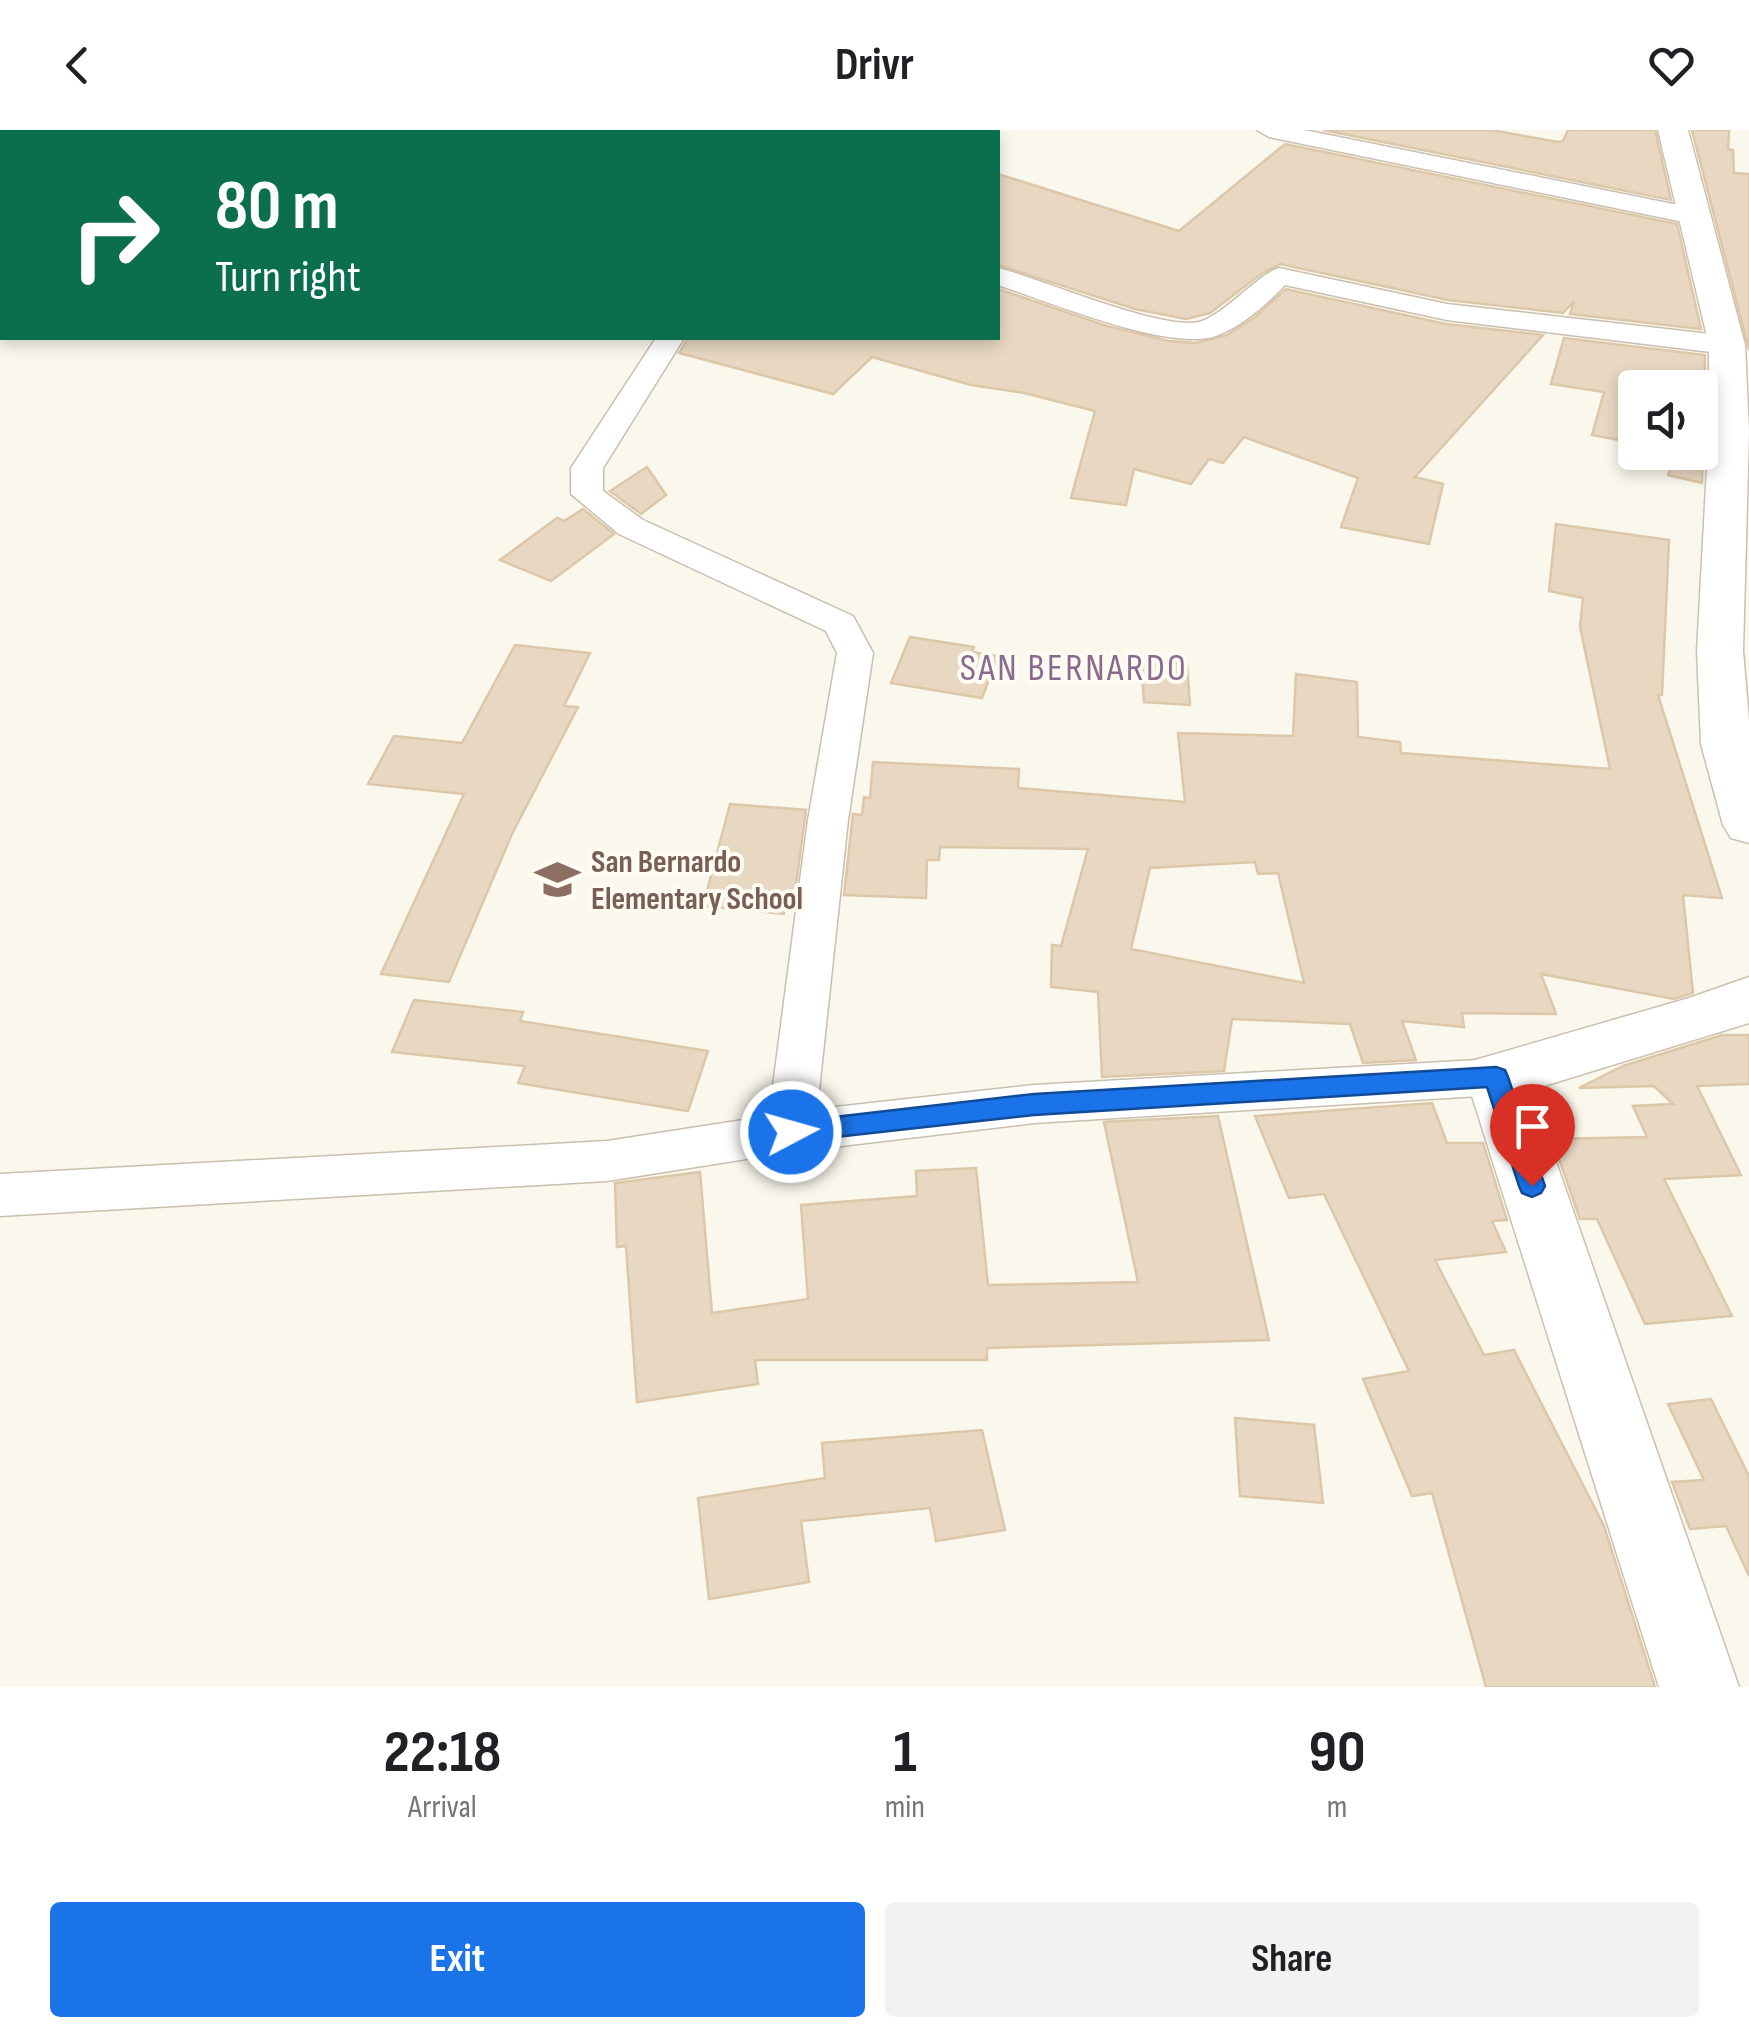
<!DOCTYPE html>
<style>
:root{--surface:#fff;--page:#f2f2f2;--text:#202124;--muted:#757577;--accent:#1a73e8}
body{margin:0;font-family:"Sofia Sans Condensed",sans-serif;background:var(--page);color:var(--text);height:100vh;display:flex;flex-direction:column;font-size:38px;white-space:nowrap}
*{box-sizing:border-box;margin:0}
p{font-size:32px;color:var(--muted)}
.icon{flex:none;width:55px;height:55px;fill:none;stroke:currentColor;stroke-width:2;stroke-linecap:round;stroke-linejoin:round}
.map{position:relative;height:1557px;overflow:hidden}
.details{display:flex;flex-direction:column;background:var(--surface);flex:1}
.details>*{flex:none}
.hud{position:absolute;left:0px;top:0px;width:1000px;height:210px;box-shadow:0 5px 15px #0003;background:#0b6e4f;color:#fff;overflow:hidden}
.buttons{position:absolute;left:1618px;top:240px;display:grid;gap:20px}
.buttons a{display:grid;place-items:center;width:100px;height:100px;border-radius:10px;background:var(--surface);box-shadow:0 5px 15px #0003;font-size:50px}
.pin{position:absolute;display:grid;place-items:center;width:85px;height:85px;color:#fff;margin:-102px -42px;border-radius:50% 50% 50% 0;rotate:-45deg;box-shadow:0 0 10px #0007}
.pin .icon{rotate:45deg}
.me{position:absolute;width:110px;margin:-55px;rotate:84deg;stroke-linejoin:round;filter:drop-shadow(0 0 8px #0008)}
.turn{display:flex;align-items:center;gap:35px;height:210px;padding:0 50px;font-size:45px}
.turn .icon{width:130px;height:130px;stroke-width:2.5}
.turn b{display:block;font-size:70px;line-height:85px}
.eta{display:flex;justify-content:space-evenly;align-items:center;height:170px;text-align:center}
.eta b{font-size:60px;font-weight:700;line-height:70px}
.button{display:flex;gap:20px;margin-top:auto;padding:20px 50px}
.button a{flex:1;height:115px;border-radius:10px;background:var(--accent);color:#fff;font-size:40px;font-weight:700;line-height:115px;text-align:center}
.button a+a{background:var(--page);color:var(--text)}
header{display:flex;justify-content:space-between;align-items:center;height:130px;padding:0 50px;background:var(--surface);font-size:45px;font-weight:700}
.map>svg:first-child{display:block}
.building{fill:#e8d8c2;stroke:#ddc7a9;stroke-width:2.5;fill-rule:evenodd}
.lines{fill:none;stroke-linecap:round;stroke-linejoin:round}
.street-casing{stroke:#c9bfaf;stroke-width:3}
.secondary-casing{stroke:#ccc1ae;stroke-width:3}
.street{fill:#fff;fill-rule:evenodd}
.secondary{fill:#fff;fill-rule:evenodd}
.route{fill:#1a73e8;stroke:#114b97;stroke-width:2.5}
.labels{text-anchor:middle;stroke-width:8;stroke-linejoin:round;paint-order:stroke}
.education-label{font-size:32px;font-weight:bold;fill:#785e54;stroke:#fdfbf2;text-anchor:start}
.quarter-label{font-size:38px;letter-spacing:2.5px;fill:#89698e;stroke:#fdfbf2}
</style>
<header><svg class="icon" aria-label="back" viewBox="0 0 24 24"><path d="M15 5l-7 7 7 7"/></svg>Drivr<svg class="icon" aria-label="heart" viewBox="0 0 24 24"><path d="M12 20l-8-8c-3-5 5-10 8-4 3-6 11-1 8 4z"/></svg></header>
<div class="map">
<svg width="1749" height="1557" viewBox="0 0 1749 1557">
<rect width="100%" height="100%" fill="#faf7ec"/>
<g class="building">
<polygon points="1323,0 1491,0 1558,12 1563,11 1568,0 1655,0 1671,70"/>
<polygon points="1692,0 1729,0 1728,19 1733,20 1734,43 1749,44 1749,220"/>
<polygon points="1285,14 1677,94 1701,199 1570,184 1574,171 1563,183 1448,170 1280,134 1261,144 1210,183 1186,189 1135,179 998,135 998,44 1179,101"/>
<polygon points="998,159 1107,196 1169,211 1196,213 1227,205 1255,187 1286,159 1446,194 1543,205 1415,347 1443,354 1429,414 1341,397 1358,348 1244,307 1223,333 1209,329 1191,354 1134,339 1126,375 1071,368 1095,281 1024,263 971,255 872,227 833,264 679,223 688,208 998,208"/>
<polygon points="1564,208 1705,225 1702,353 1668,345 1676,322 1700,322 1700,258 1635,258 1635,313 1592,305 1604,262 1551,254"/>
<polygon points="647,337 666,365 641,384 610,361"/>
<polygon points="583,379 614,404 551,451 500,430 557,388 564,391"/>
<path d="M1556,394L1669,410L1662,565H1658L1722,768L1683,765L1693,863L1674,869L1541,844L1556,884L1462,883L1464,897L1402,891L1416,930L1363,933L1350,894L1232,889L1224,941L1102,947L1098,862L1051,857L1052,815L1061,816L1088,719L940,717L939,730H927L926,768L844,765L853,684L862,685L864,667L870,668L873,632L1019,639L1018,658L1185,672L1178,603L1293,606L1296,544L1357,552L1358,607L1400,612L1401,623L1610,639L1580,497L1583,468L1549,461ZM1255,732L1258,744L1278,743L1304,853L1131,819L1150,738Z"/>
<polygon points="910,507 974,517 972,522 998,526 982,568 891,553"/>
<polygon points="515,515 590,523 564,576 578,577 512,704 449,852 381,844 464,664 368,654 394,606 462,613"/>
<polygon points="1141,532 1187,534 1190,575 1144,572"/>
<polygon points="730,674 806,680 795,763 789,763 784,784 703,776"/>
<polygon points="414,870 523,882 520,891 708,921 688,981 518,953 525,936 392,922"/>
<polygon points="1722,905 1749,905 1749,954 1697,956 1741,1045 1664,1049 1732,1186 1645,1194 1597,1089 1580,1089 1552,1009 1647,1007 1633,976 1673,974 1654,956 1579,958 1623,936"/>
<polygon points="1432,973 1447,1013 1483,1013 1507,1090 1492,1091 1506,1122 1435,1130 1484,1225 1514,1220 1604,1396 1655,1557 1486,1557 1432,1363 1412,1366 1363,1249 1409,1241 1324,1064 1289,1068 1255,986"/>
<polygon points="1218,986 1269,1210 987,1218 987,1230 755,1230 758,1254 637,1272 626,1116 617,1117 615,1053 700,1042 712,1183 808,1169 801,1075 917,1066 916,1041 976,1038 988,1155 1138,1152 1104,992"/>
<polygon points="1711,1269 1749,1346 1749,1446 1726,1396 1690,1399 1672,1352 1704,1350 1668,1274"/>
<polygon points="1235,1288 1314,1295 1323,1373 1240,1366"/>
<polygon points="982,1300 1005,1400 936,1411 930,1378 801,1391 809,1452 709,1469 698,1368 825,1348 822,1313"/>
</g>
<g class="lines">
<defs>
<g id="street">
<polygon points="1257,0 1304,0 1693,78 1706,86 1693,94 1269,7"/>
<path d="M998,138C1039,148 1169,204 1202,191C1228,181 1260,143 1279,138L1447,174L1727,206L1737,209L1741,215L1737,221L1727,224L1447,190L1285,155C1266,175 1242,196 1216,206C1169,222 1047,171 998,155Z"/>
<polygon points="656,208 684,208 603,338 603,361 643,390 853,486 873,523 848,690 817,979 1034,955 1496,929 1513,934 1519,947 1513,960 1496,965 1034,993 791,1022 607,1051 0,1086 0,1044 607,1011 769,986 808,690 837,523 826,501 619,404 571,364 571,338"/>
</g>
<g id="secondary">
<polygon points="1658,0 1688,0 1745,215 1749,301 1743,521 1749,591 1749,713 1731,708 1723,695 1701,614 1697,521 1709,301 1709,215"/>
<polygon points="1749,847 1749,893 1531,960 1739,1557 1659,1557 1466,947 1475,930 1689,868"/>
</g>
</defs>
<use href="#street" class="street-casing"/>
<use href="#secondary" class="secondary-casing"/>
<use href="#street" class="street"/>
<use href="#secondary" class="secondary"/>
</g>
<polygon class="route" points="1496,937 1505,940 1508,947 1545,1056 1541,1063 1532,1067 1522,1063 1519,1056 1487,957 1034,985 791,1012 782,1009 778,1002 782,995 791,992 1034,964"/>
<defs>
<symbol id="school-bare" viewBox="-9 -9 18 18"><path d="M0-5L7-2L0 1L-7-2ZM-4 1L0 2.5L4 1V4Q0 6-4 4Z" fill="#8d6e63" stroke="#fdfbf2" stroke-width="2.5" paint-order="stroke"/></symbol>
</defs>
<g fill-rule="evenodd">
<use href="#school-bare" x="526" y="718" width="63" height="63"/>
</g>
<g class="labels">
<g class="education-label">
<text x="591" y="742">San Bernardo<tspan x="591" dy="37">Elementary School</tspan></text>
</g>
<g class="quarter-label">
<text x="1074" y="550">SAN BERNARDO</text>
</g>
</g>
</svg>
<div class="buttons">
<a><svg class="icon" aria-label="sound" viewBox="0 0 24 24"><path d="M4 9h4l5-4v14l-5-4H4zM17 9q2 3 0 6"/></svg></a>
</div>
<div class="pin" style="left:1532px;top:1056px;background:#d93025"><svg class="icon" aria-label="arrive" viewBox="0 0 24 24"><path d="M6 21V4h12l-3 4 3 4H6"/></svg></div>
<svg class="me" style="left:791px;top:1002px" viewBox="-20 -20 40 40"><circle r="17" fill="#1a73e8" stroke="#fff" stroke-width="3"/><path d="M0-11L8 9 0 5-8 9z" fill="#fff"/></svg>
<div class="hud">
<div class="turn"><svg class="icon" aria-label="right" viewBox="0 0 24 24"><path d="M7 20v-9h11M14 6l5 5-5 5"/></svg><div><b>80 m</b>Turn right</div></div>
</div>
</div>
<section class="details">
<div class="eta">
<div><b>22:18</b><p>Arrival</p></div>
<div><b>1</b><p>min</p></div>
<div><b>90</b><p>m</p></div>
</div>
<div class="button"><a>Exit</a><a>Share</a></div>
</section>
